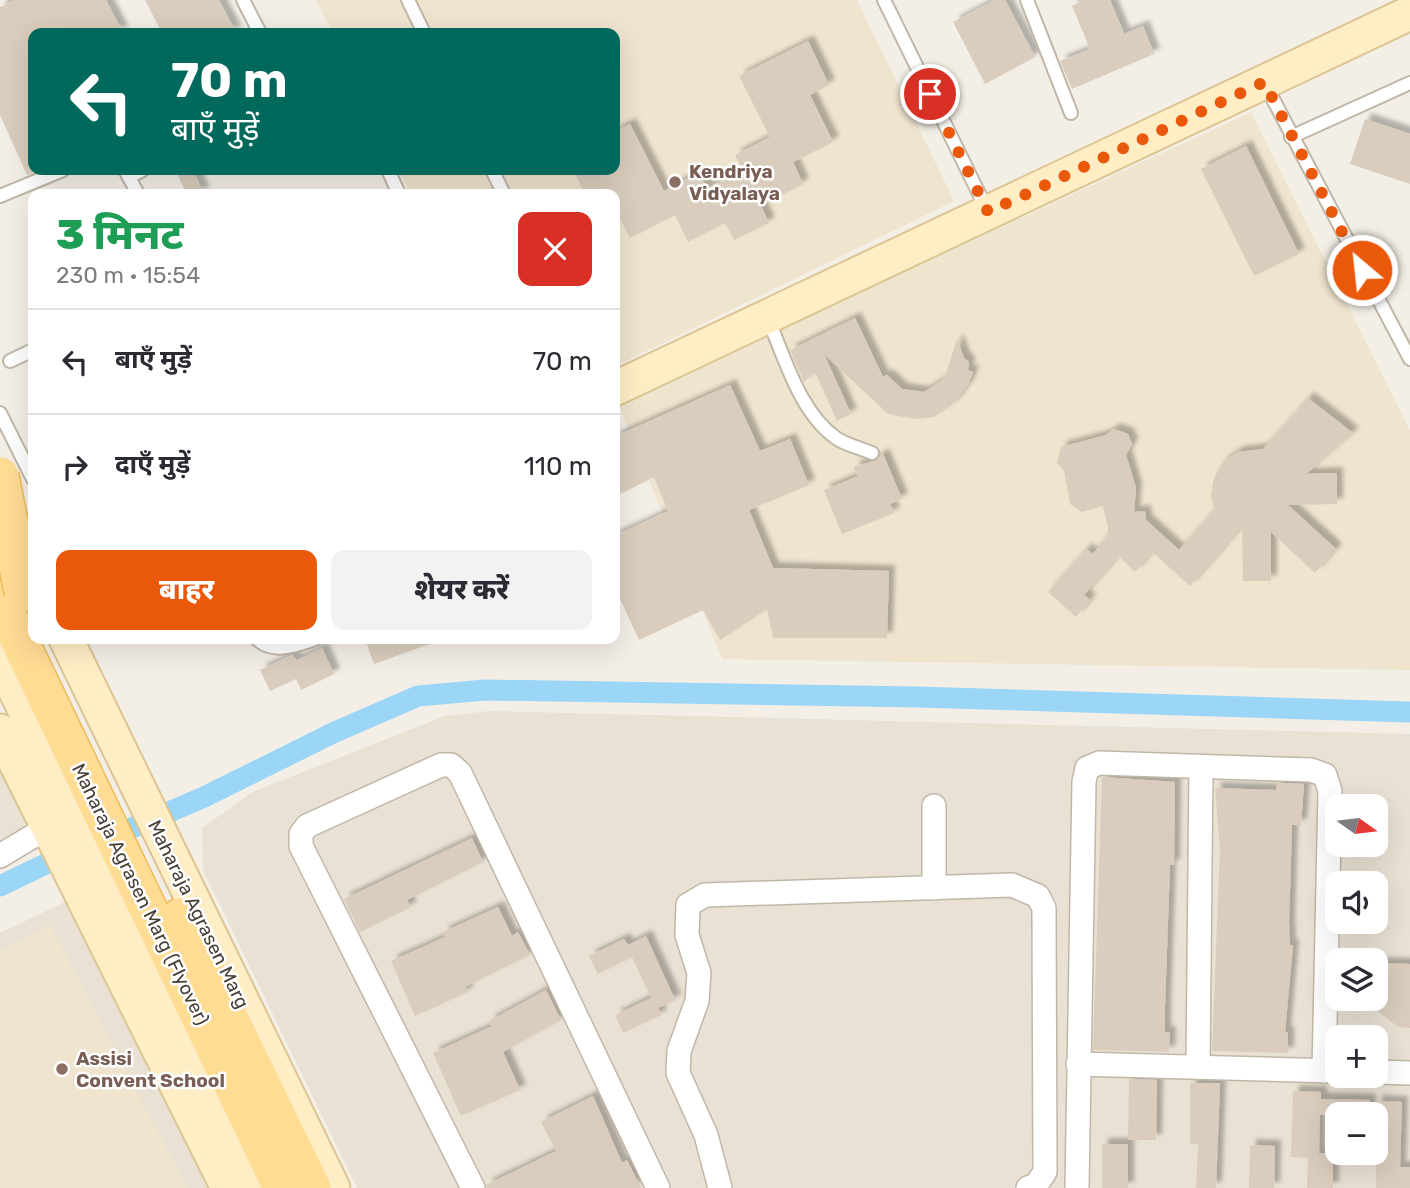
<!DOCTYPE html>
<html lang="hi">
<meta charset="utf-8">
<style>
:root{--surface:#fff;--page:#f2f2f3;--text:#2b2b33;--muted:#7c7c81;--line:#e1e1e2;--accent:#ea580c}
body{margin:0;font-family:Rubik,"Noto Sans Devanagari",sans-serif;background:var(--page);color:var(--text);height:100vh;display:flex;flex-direction:column;font-size:26px;white-space:nowrap}
*{box-sizing:border-box;margin:0}
p{font-size:23px;color:var(--muted)}
.icon{flex:none;width:38px;height:38px;fill:none;stroke:currentColor;stroke-width:2;stroke-linecap:round;stroke-linejoin:round}
.map{position:relative;flex:1;overflow:hidden}
.panel{position:absolute;left:28px;top:189px;width:592px;height:455px;display:flex;flex-direction:column;background:var(--surface);border-radius:14px;box-shadow:0 7px 28px #0002}
.panel>*{flex:none}
.top-card{position:absolute;left:28px;top:28px;width:592px;height:147px;border-radius:14px;box-shadow:0 7px 28px #0002;background:#00695c;color:#fff;overflow:hidden}
.needle{width:46px;rotate:104deg}
.fabs{position:absolute;left:1325px;top:794px;display:grid;gap:14px}
.fabs a{display:grid;place-items:center;width:63px;height:63px;border-radius:14px;background:var(--surface);box-shadow:0 7px 28px #0002;font-size:35px}
.pin{position:absolute;display:grid;place-items:center;width:60px;height:60px;color:#fff;margin:-30px;border:4px solid #fff;border-radius:50%;box-shadow:0 2px 7px #0007}
.me{position:absolute;width:77px;margin:-38px;rotate:332deg;stroke-linejoin:round;filter:drop-shadow(0 0 5px #0008)}
.turn{display:flex;align-items:center;gap:24px;height:147px;padding:0 28px;font-size:32px}
.turn .icon{width:91px;height:91px;stroke-width:2.5}
.turn b{display:block;font-size:49px;line-height:60px}
.round{display:grid;place-items:center;flex:none;width:74px;height:74px;border-radius:14px;background:var(--page)}
.head{display:flex;align-items:center;justify-content:space-between;height:119px;padding:0 28px}
h1{font-size:42px;font-weight:800;line-height:52px;color:#1e9e55}
.action{display:flex;gap:14px;margin-top:auto;padding:14px 28px}
.action a{flex:1;height:80px;border-radius:14px;background:var(--accent);color:#fff;font-size:28px;font-weight:800;line-height:80px;text-align:center}
.action a+a{background:var(--page);color:var(--text)}
ul{padding:0;list-style:none}
li{display:flex;align-items:center;gap:21px;height:105px;padding:0 28px;border-top:2px solid var(--line)}
li div{flex:1}
li b{display:block;font-size:26px}
li em{font-style:normal}
.map>svg:first-child{display:block}
.residential{fill:#e9e1d3;fill-rule:evenodd}
.education{fill:#efe4ce}
.lines{fill:none;stroke-linecap:round;stroke-linejoin:round}
.canal{stroke:#9cd6f7;stroke-width:21}
.building{fill:#dacdbd;filter:url(#shadow)}
.lane-casing{stroke:#c1b7a7;stroke-width:16}
.street-casing{stroke:#c1b7a7;stroke-width:26}
.secondary-casing{stroke:#dcc593;stroke-width:37}
.primary-casing{stroke:#eebb5a;stroke-width:40}
.lane{stroke:#fff;stroke-width:12}
.street{stroke:#fff;stroke-width:23}
.secondary{stroke:#ffeec5;stroke-width:33}
.primary{stroke:#ffdc94;stroke-width:37}
.primary-bridge-casing{stroke:#eebb5a;stroke-width:40;stroke-linecap:butt}
.primary-bridge{stroke:#ffdc94;stroke-width:37}
.route{stroke:#ea580c;stroke-width:12;stroke-dasharray:0 21.6}
.education-dot{fill:#8d6e63;stroke:#fff;stroke-width:2.5}
.labels{text-anchor:middle;stroke-width:5;stroke-linejoin:round;paint-order:stroke}
.education-label{font-size:19px;font-weight:bold;fill:#785e54;stroke:#fff;text-anchor:start}
.street-label{font-size:19px;fill:#483f34;stroke:#fff}
</style>
<div class="map">
<svg width="1410" height="1188" viewBox="0 0 1410 1188">
<defs>
<filter id="shadow"><feDropShadow dx="6" dy="-6" stdDeviation="2" flood-color="#0004"/></filter>
</defs>
<rect width="100%" height="100%" fill="#f4efe6"/>
<g class="residential">
<path d="M489,711L1410,734V1188H357L203,870L202,828L252,792L445,716ZM1337,807H1376V845H1337ZM1337,884H1376V922H1337ZM1337,961H1376V999H1337ZM1337,1038H1376V1076H1337ZM1337,1115H1376V1153H1337Z"/>
<polygon points="0,740 46,829 0,854"/>
<polygon points="71,899 213,1188 0,1188 0,933"/>
</g>
<g class="education">
<polygon points="316,0 857,0 954,201 614,367 614,194 410,194 399,170 614,170 614,33 333,33"/>
<polygon points="1251,112 1410,430 1410,670 722,659 618,404"/>
<polygon points="50,925 187,1188 0,1188 0,951"/>
</g>
<g class="lines">
<g class="canal">
<polyline points="104,840 204,797 335,732 418,696 485,690 918,697 1410,712"/>
<polyline points="0,886 52,861"/>
</g>
</g>
<g class="building">
<polygon points="15,0 106,0 123,33 33,33 33,173 27,175 0,115 0,7"/>
<polygon points="145,0 219,0 236,33 162,33"/>
<polygon points="995,0 1005,0 1035,57 985,84 953,22"/>
<polygon points="1085,0 1110,0 1124,34 1143,26 1154,54 1072,89 1060,61 1090,49 1072,6"/>
<polygon points="808,41 829,85 810,95 833,142 793,162 803,184 761,206 769,223 734,240 725,223 688,242 675,215 630,238 614,207 614,194 585,194 573,170 614,170 614,132 630,124 664,191 699,172 707,188 742,170 735,155 770,137 739,76"/>
<polygon points="1365,119 1410,134 1410,184 1350,164"/>
<polygon points="1246,146 1299,254 1254,276 1201,169"/>
<polygon points="175,170 193,170 204,194 187,194"/>
<polygon points="855,318 883,377 887,375 902,389 924,392 941,381 946,374 957,339 964,358 969,362 968,370 973,372 968,384 954,403 934,417 918,419 897,416 887,413 824,354 851,414 837,421 815,372 804,382 790,350"/>
<polygon points="730,385 760,451 790,439 809,485 749,510 773,568 889,571 887,638 773,638 767,609 720,640 703,610 639,640 614,586 614,536 668,511 654,477 614,497 614,437"/>
<polygon points="1308,398 1353,433 1306,474 1337,473 1337,504 1288,505 1336,549 1315,573 1271,532 1271,581 1243,581 1242,526 1190,586 1152,552 1135,572 1118,556 1084,595 1090,600 1076,617 1048,592 1086,549 1093,554 1107,535 1108,528 1103,506 1082,512 1070,504 1064,470 1057,463 1061,447 1106,435 1114,429 1128,434 1132,444 1126,455 1136,488 1134,512 1145,511 1146,520 1179,550 1214,510 1211,495 1214,478 1223,462 1238,452 1263,449"/>
<polygon points="883,454 902,499 890,504 894,513 842,534 824,490 858,476 853,467 874,461"/>
<polygon points="365,639 437,639 438,641 374,664"/>
<polygon points="322,648 334,674 301,690 296,679 270,691 260,670 292,655 297,660"/>
<polygon points="1102,777 1175,782 1174,865 1170,865 1165,1006 1165,1032 1170,1032 1169,1052 1093,1050"/>
<polygon points="1277,783 1304,784 1301,825 1292,825 1289,923 1290,945 1293,945 1285,1032 1288,1032 1288,1053 1212,1051 1220,848 1215,788 1276,790"/>
<polygon points="472,838 483,862 407,900 411,907 360,932 344,899"/>
<polygon points="498,907 512,936 518,932 530,955 465,987 468,992 415,1016 391,961 445,937 443,932"/>
<polygon points="646,936 675,1000 658,1008 661,1015 623,1033 615,1015 651,998 632,957 598,974 589,956 624,939 628,945"/>
<polygon points="1376,963 1410,964 1410,1028 1398,1027 1362,999 1376,999"/>
<polygon points="546,990 561,1020 503,1052 520,1090 461,1116 433,1053 492,1026 489,1021"/>
<polygon points="1129,1079 1157,1080 1156,1140 1128,1140"/>
<polygon points="1190,1083 1220,1083 1216,1188 1196,1188 1198,1144 1190,1144"/>
<polygon points="1293,1091 1321,1092 1321,1099 1370,1100 1370,1115 1320,1115 1319,1153 1333,1153 1333,1188 1307,1188 1308,1158 1291,1157"/>
<polygon points="593,1096 622,1163 627,1160 641,1188 487,1188 486,1185 556,1151 541,1122"/>
<polygon points="1376,1101 1402,1102 1400,1167 1410,1167 1410,1188 1376,1188"/>
<rect x="1102" y="1144" width="26" height="44"/>
<polygon points="1250,1145 1275,1146 1274,1188 1249,1188"/>
</g>
<g class="lines">
<defs>
<g id="lane">
<polyline points="243,0 260,33"/>
<polyline points="408,0 424,33"/>
<polyline points="884,0 988,212"/>
<polyline points="1027,0 1071,113"/>
<polyline points="1265,84 1410,359"/>
<polyline points="1291,137 1410,83"/>
<polyline points="125,170 138,194"/>
<polyline points="388,170 399,194"/>
<polyline points="492,170 504,194"/>
<polyline points="129,177 143,170"/>
<polyline points="0,196 63,170"/>
<path d="M767,317C785,357 799,412 836,438C846,445 860,448 872,453"/>
<polyline points="10,361 33,350"/>
<polyline points="0,413 33,479"/>
<path d="M257,639C273,655 297,645 315,639"/>
</g>
<g id="street">
<polyline points="0,856 60,820"/>
<polyline points="934,888 934,806"/>
<polyline points="1078,1064 1337,1071"/>
<polyline points="1198,1067 1201,767"/>
<polyline points="1376,1072 1410,1073"/>
<polyline points="473,1188 301,846 301,834 307,826 441,765 451,765 460,773 658,1188"/>
<polyline points="720,1188 706,1135 678,1073 679,1051 697,1001 699,973 687,935 688,905 705,895 1012,885 1038,896 1044,908 1045,1172 1036,1185 1028,1188"/>
<polyline points="1077,1188 1084,782 1087,768 1099,763 1311,770 1325,775 1330,791 1324,1071"/>
</g>
<g id="secondary">
<polyline points="614,389 1410,13"/>
<polyline points="66,639 333,1188"/>
<polyline points="0,659 258,1188"/>
<polyline points="0,731 228,1188"/>
</g>
<g id="primary">
<polyline points="0,600 282,1188"/>
<polyline points="180,917 312,1188"/>
</g>
</defs>
<use href="#lane" class="lane-casing"/>
<use href="#street" class="street-casing"/>
<use href="#secondary" class="secondary-casing"/>
<use href="#primary" class="primary-casing"/>
<use href="#lane" class="lane"/>
<use href="#street" class="street"/>
<use href="#secondary" class="secondary"/>
<use href="#primary" class="primary"/>
<defs>
<polyline id="primary-bridge" points="0,476 23,592"/>
</defs>
<use href="#primary-bridge" class="primary-bridge-casing"/>
<use href="#primary-bridge" class="primary-bridge"/>
</g>
<g class="lines">
<polyline class="route" points="930,94 988,212 1264,82 1362,270"/>
</g>
<g class="education-dot">
<circle cx="675" cy="182" r="7"/>
<circle cx="62" cy="1069" r="7"/>
</g>
<g class="labels">
<g class="education-label">
<text x="689" y="178">Kendriya<tspan x="689" dy="22">Vidyalaya</tspan></text>
<text x="76" y="1065">Assisi<tspan x="76" dy="22">Convent School</tspan></text>
</g>
<g class="street-label">
<text transform="translate(141 894) rotate(64)" y="7">Maharaja Agrasen Marg (Flyover)</text>
<text transform="translate(199 914) rotate(64)" y="7">Maharaja Agrasen Marg</text>
</g>
</g>
</svg>
<div class="fabs">
<a><svg class="needle" viewBox="-14 -14 28 28"><path d="M0-13l5 13h-10z" fill="#e53935"/><path d="M0 13l5-13h-10z" fill="#7c7c81"/></svg></a>
<a><svg class="icon" aria-label="sound" viewBox="0 0 24 24"><path d="M4 9h4l5-4v14l-5-4H4zM17 9q2 3 0 6"/></svg></a>
<a><svg class="icon" aria-label="layers" viewBox="0 0 24 24"><path d="M12 4l9 5-9 5-9-5zM3 14l9 5 9-5"/></svg></a>
<a>+</a>
<a>−</a>
</div>
<div class="pin" style="left:930px;top:94px;background:#d93025"><svg class="icon" aria-label="arrive" viewBox="0 0 24 24"><path d="M6 21V4h12l-3 4 3 4H6"/></svg></div>
<svg class="me" style="left:1362px;top:270px" viewBox="-20 -20 40 40"><circle r="17" fill="#ea580c" stroke="#fff" stroke-width="3"/><path d="M0-11L8 9 0 5-8 9z" fill="#fff"/></svg>
<div class="top-card">
<div class="turn"><svg class="icon" aria-label="left" viewBox="0 0 24 24"><path d="M17 20v-9H6M10 6l-5 5 5 5"/></svg><div><b>70 m</b>बाएँ मुड़ें</div></div>
</div>
<section class="panel">
<div class="head"><div><h1>3 मिनट</h1><p>230 m · 15:54</p></div><a class="round" style="background:#d93025;color:#fff"><svg class="icon" aria-label="close" viewBox="0 0 24 24"><path d="M6 6l12 12M18 6L6 18"/></svg></a></div>
<ul>
<li><svg class="icon" aria-label="left" viewBox="0 0 24 24"><path d="M17 20v-9H6M10 6l-5 5 5 5"/></svg><div><b>बाएँ मुड़ें</b></div><em>70 m</em></li>
<li><svg class="icon" aria-label="right" viewBox="0 0 24 24"><path d="M7 20v-9h11M14 6l5 5-5 5"/></svg><div><b>दाएँ मुड़ें</b></div><em>110 m</em></li>
</ul>
<div class="action"><a>बाहर</a><a>शेयर करें</a></div>
</section>
</div>
